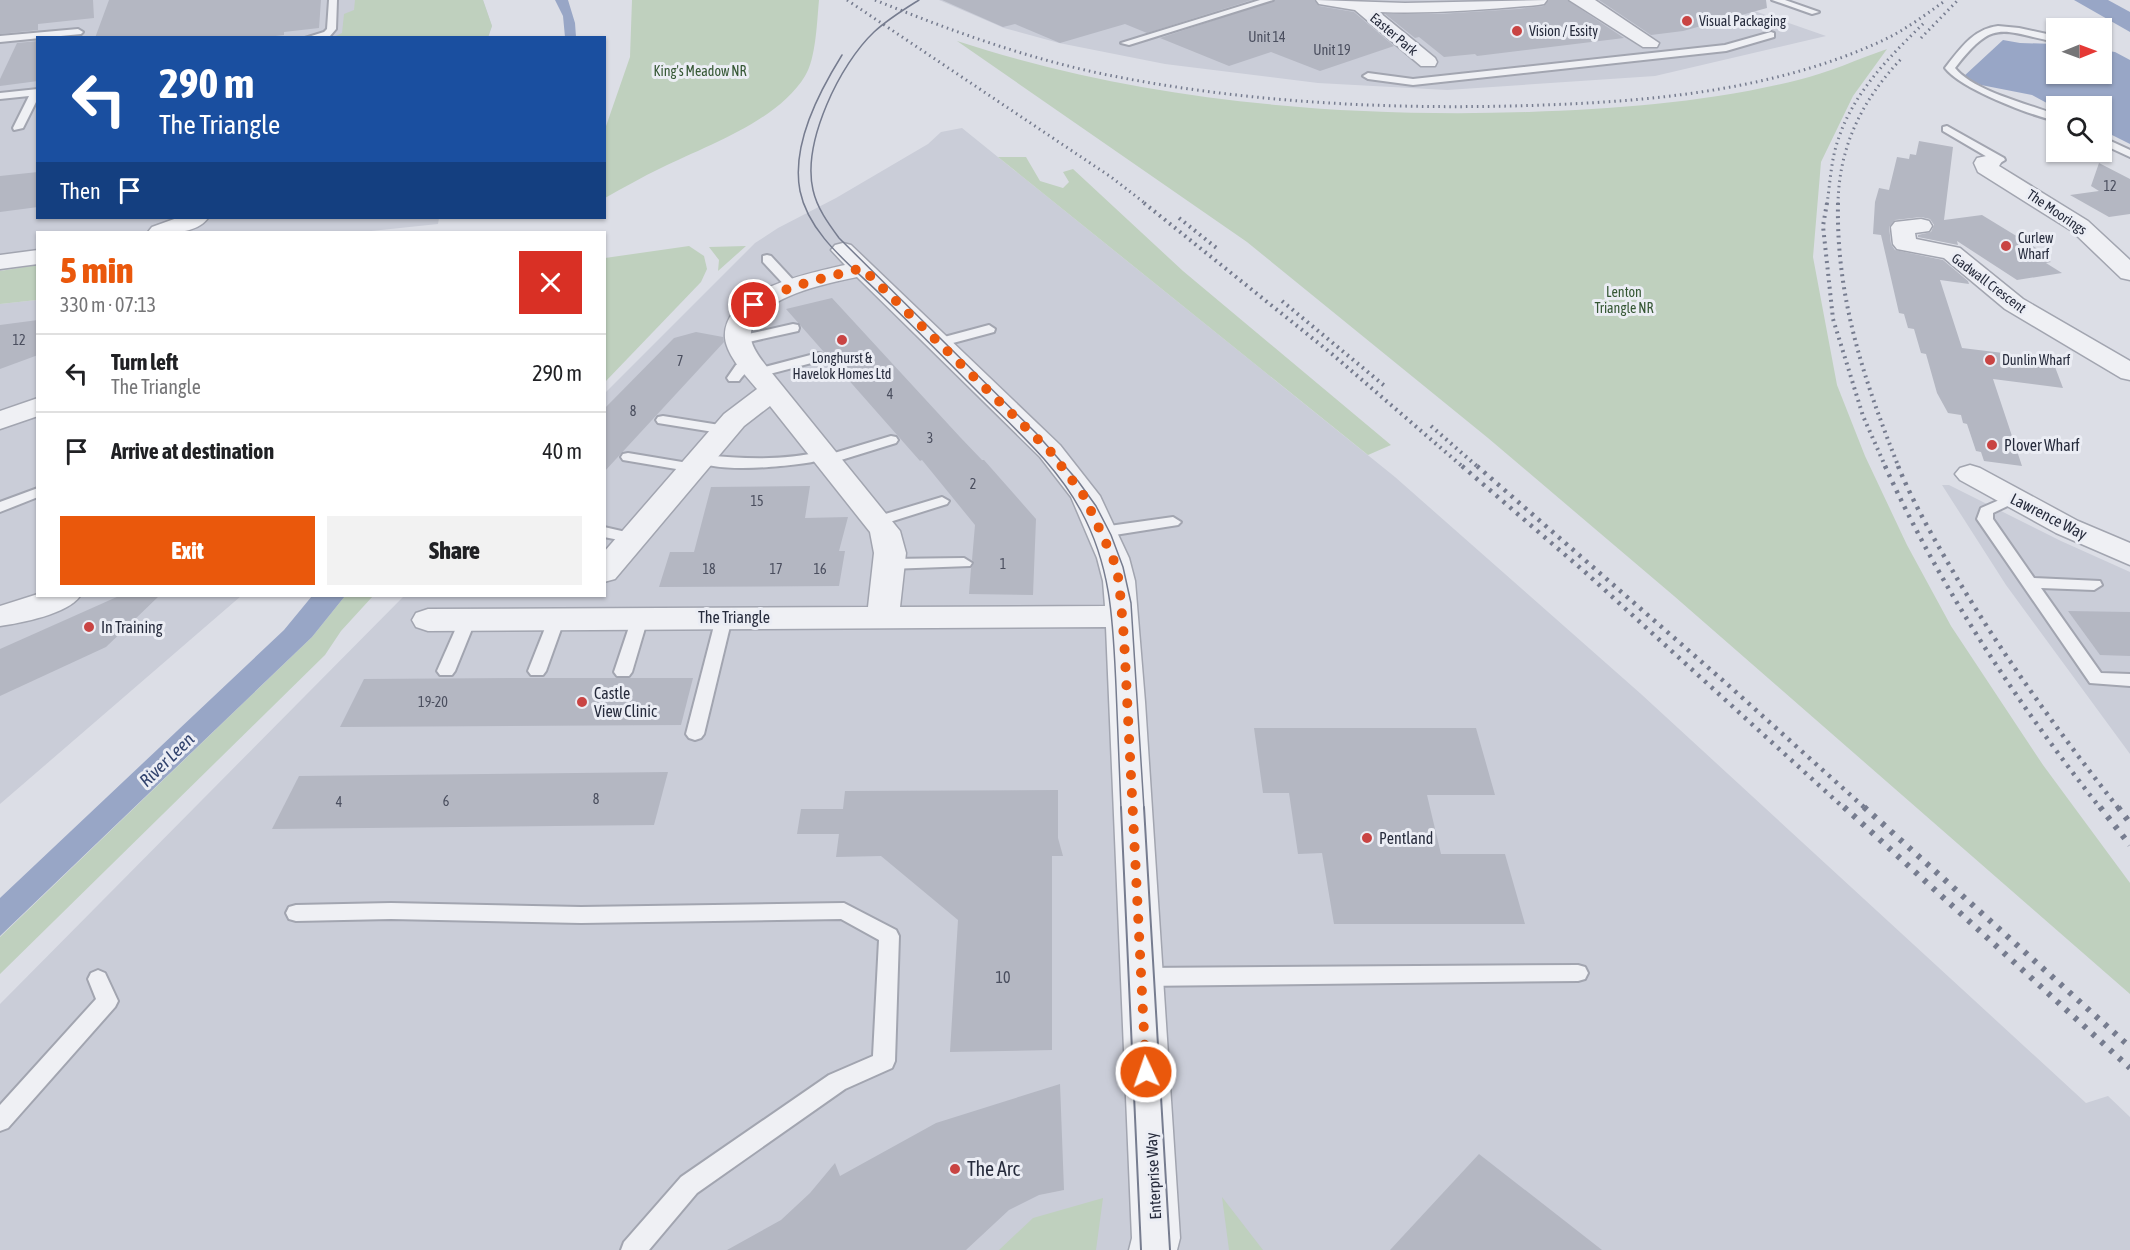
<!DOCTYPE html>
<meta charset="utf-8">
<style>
:root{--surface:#fff;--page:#f2f2f2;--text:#202124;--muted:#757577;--line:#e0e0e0;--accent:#ea580c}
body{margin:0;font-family:"Asap Condensed",sans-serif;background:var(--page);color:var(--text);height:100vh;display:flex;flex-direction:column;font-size:22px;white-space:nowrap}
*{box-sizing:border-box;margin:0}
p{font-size:20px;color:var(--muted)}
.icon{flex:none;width:33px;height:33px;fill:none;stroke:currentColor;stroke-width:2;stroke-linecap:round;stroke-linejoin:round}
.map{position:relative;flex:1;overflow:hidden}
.side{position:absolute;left:36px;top:231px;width:570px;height:366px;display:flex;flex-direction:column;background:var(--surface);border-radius:0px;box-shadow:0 2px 4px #0004}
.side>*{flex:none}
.top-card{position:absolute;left:36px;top:36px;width:570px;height:183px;border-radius:0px;box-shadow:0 2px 4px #0004;background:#1a4fa0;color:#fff;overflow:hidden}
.needle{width:39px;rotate:89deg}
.fabs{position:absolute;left:2046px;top:18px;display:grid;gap:12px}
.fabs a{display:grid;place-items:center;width:66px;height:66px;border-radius:0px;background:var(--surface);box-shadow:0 2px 4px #0004;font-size:30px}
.pin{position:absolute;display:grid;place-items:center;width:51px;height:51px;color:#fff;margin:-26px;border:3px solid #fff;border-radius:50%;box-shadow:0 2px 6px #0007}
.me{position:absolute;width:66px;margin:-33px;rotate:357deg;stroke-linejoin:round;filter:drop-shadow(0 0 4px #0008)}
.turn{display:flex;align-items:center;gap:21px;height:126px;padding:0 24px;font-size:27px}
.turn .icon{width:78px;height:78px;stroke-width:2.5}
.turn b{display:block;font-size:42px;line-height:51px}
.then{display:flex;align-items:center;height:57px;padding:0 24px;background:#0003;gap:12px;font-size:22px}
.round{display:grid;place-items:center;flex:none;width:63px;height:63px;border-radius:0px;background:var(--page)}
.headline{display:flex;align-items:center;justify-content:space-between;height:102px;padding:0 24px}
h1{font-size:36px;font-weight:800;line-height:45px;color:var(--accent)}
.primary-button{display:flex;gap:12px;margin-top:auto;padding:12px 24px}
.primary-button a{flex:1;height:69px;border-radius:0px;background:var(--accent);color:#fff;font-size:24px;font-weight:800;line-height:69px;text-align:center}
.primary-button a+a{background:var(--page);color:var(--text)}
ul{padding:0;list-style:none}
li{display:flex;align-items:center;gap:18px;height:78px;padding:0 24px;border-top:2px solid var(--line)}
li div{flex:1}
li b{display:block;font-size:22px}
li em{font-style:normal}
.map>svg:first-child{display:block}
.built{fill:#cacdd8}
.green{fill:#bfd0be}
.water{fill:#98a6c6}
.building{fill:#b4b7c2}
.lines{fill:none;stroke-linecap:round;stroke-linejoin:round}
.service-casing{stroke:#a2a5b0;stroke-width:4}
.minor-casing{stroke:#a2a5b0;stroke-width:3}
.service{fill:#eff0f4;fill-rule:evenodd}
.minor{fill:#eff0f4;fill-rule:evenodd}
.tram-far1{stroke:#767c8f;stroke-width:1.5}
.tram{stroke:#767c8f;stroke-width:2}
.rail-far3{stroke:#767c8f;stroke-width:3;stroke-dasharray:1.5 4;stroke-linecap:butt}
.rail-far2{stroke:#767c8f;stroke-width:4;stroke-dasharray:2 4.5;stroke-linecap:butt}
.rail-far1{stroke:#767c8f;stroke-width:4.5;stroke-dasharray:3 6;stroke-linecap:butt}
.rail{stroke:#767c8f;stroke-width:6;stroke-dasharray:4 8;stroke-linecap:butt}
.route{stroke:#ea580c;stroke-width:10;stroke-dasharray:0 18}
.poi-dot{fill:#c94443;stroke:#ebedf4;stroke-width:2}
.labels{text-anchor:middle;stroke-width:6;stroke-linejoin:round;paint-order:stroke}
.far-poi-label{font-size:14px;fill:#262b3c;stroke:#ebedf4;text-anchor:start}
.far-street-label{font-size:14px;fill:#262b3c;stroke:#ebedf4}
.number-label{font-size:14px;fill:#4a4e5e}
.far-park-label{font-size:14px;fill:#355734;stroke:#ebedf4}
.poi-label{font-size:16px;fill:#262b3c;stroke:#ebedf4;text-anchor:start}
.street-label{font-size:16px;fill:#262b3c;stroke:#ebedf4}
.near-number-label{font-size:16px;fill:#4a4e5e}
.water-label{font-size:18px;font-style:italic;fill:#32436e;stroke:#ebedf4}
.near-poi-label{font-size:20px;fill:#262b3c;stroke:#ebedf4;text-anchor:start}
</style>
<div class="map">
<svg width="2130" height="1250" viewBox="0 0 2130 1250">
<rect width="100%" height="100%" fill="#dcdee6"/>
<g class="built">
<polygon points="0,0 483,0 492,26 488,38 38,38 38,218 439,218 438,224 362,232 38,232 37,265 0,271"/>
<polygon points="939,0 1733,0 1729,2 1826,36 1655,76 1447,90 1318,83 1165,64 1059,43 1004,28"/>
<polygon points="962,128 1395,477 1641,694 2086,1103 2108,1096 2130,1117 2130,1250 0,1250 0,1004 404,596 604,596 605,393 755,243 778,228 836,198 928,144 941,132"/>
<polygon points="37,300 38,596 241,596 0,804 0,304"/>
<polygon points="1942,485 1949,485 2061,541 2130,572 2130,754 2006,585"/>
</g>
<g class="green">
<polygon points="355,0 483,0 492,26 488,37 334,37 342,33 344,14 354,10"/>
<path d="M632,0H819C817,21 816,59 805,76C778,121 706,146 661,168C642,177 623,188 605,198V129L630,57Z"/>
<path d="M957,41C1141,101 1337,118 1529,112C1618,109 1711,102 1798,80C1828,73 1858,59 1887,49L1853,96L1821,162L1813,257L1837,385L1865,456L1907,545L1951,626L2043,765L2130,883V994L1674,596L1488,438L1247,242Z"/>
<polygon points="998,157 1026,157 1040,181 1063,188 1069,182 1063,172 1073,169 1183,271 1391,445 1368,455"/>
<polygon points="689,246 704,256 707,269 701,282 605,382 605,258"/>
<polygon points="746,246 718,271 719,260 709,247"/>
<polygon points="37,265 37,300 0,304 0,271"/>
<polygon points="345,596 373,596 341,631 325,655 0,974 0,937 312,637"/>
<polygon points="1222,1197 1263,1250 1229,1250"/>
<polygon points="1103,1198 1096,1250 999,1250 1033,1218"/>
</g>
<g class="water">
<polygon points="555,0 568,0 575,23 576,37 565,37 563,16"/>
<polygon points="2074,0 2108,0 2130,12 2130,32"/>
<polygon points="2003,40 2020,43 2056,44 2056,74 2102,74 2102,50 2115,52 2130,60 2130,144 2102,130 2102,106 2056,108 2032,95 1981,85 1963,77"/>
<polygon points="312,596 345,596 312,637 0,936 0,898 284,630"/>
</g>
<g class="building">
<polygon points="0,0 93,0 94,18 38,24 38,30 0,34"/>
<polygon points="109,0 321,0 319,28 284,32 284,35 258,38 95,38"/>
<polygon points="942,0 1252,0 1147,33 1125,24 1060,43 1015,24 1003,27"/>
<polygon points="1275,0 1314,0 1319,6 1354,12 1394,46 1320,71 1271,52 1229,66 1160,38"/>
<polygon points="1549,0 1567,0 1624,38 1477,56 1475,54 1444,57 1419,37 1415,38 1385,14 1439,14 1518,9 1544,6"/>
<polygon points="1599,0 1766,0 1767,8 1683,31 1651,35"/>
<polygon points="38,41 38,81 0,86 0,79 17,43"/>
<polygon points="1919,141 1953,147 1944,220 1982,215 2046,254 2039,255 2051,262 2046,263 2062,273 2017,280 1957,241 1958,245 1918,237 1918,235 1931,232 1934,225 1930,219 1921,217 1895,220 1889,227 1891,244 1895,250 1943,260 1968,281 1969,284 1940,280 1962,348 2052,359 2063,388 1993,379 2022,466 1984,461 1981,452 1976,451 1967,424 1963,423 1961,415 1948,413 1937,393 1926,354 1921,353 1914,329 1908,328 1904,314 1899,313 1881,235 1873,234 1875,202 1879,188 1889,190 1897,157 1909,159 1910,154 1916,155"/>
<polygon points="2099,163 2130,179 2130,214 2109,217 2070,195 2099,191 2091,186"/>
<polygon points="38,172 38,207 0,212 0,176"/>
<polygon points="832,298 960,437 982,460 984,460 1036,519 1033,595 969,594 971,568 974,563 972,560 975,525 922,460 920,461 786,309"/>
<polygon points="38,320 38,355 0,369 0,325"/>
<polygon points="696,332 723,337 724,342 604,472 604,409 674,338"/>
<polygon points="810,486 805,518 848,517 839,551 845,551 839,586 659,587 670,552 694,552 711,487"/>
<polygon points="119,596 159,596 106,647 0,696 0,649"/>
<polygon points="2068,611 2130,612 2130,656 2100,655"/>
<polygon points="523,678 693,678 681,725 340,727 364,679"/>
<polygon points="1254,728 1476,728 1495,795 1427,795 1441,854 1505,854 1525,924 1334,924 1322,853 1298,854 1289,793 1263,793"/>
<polygon points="668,772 654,825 272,829 299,776"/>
<polygon points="1058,790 1058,838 1063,856 1052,856 1052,1050 950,1052 958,920 881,856 836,857 839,834 797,834 801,809 843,809 845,791"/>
<polygon points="1060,1084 1064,1190 1039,1195 1009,1210 966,1250 727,1250 781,1220 810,1193 835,1163 840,1176 936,1123"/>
<polygon points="1479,1154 1602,1250 1390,1250"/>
</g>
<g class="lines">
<defs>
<g id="service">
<polygon points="329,0 337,0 336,29 330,36 305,38 324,32 327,29"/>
<polygon points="1260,0 1273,0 1129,45 1121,43"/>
<polygon points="1772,0 1785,0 1819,12 1812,14"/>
<path d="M1998,26L2019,28L2056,36V42C2000,31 1994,18 1955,68C1975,92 2027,103 2056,115V121C2030,115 1961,89 1945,68C1960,49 1973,29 1998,26Z"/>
<polygon points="78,29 83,32 81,34 0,42 0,36"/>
<polygon points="1771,32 1774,33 1774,37 1726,51 1413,85 1368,79 1363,76 1368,73 1413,79 1725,45"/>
<polygon points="38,89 38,98 23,128 14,130 13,128 29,96 0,99 0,93"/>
<polygon points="1947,126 2004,158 2005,160 2000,163 1987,163 1986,161 1989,158 1943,131 1943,127"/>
<polygon points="2102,137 2130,150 2130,157 2102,144"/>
<polygon points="767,255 771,256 797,284 797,290 789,290 763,262 763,256"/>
<polygon points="793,324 798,325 799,328 798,331 740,344 734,340 735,337"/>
<polygon points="989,325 995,329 994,332 938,347 932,343 933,340"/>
<polygon points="818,353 823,354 825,357 823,360 758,377 751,373 753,370"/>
<path d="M750,358L757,362C751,369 744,373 739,381H729L727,378L736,365Z"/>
<polygon points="663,416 726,426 733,430 726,434 658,423 656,420 658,417"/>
<path d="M891,436L896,437L898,440L896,443L828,464L821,460C799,466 710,475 696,459L703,455C744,459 783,461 824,451L831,454Z"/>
<polygon points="628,453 694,464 701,468 694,472 623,460 621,457 623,454"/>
<polygon points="38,488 38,497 0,512 0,502"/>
<polygon points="2013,494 2018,495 2020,498 2018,501 1993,513 1993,519 2034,578 2100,581 2102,585 2094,590 2041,588 2101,673 2130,674 2130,686 2090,683 1977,519 1981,508"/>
<polygon points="942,497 949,501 947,504 877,526 869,521 872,518"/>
<polygon points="1173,517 1181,522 1178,525 1102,537 1094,532 1102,527"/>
<polygon points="604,527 639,535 642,538 634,543 604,537"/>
<polygon points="964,558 972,563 970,566 889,569 881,564 889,559"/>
<polygon points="557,613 563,614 565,618 546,671 543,675 531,675 528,671 549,618 551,614"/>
<polygon points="640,613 646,614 648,618 632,672 629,676 617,676 614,672 632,618 634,614"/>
<polygon points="724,613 730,614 732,618 704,734 701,738 695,740 689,738 686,734 716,618 718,614"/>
<polygon points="468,614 474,615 476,619 455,671 452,675 440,675 437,671 460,619 462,615"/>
<polygon points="391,903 581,907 844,903 896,930 899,936 895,1061 892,1068 845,1089 697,1193 649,1250 621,1250 624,1242 681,1177 829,1075 873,1056 879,940 841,919 581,923 391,919 296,921 289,919 286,913 289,907 296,905"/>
<polygon points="1578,965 1585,967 1588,973 1585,979 1578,981 1141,986 1134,983 1131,977 1134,971 1141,968"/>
<polygon points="98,970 105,973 118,1001 115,1007 8,1128 0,1131 0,1105 96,999 88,979 91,973"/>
</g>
<g id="minor">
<path d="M1316,0L1405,3L1547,0L1544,4L1538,5C1485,10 1432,14 1379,12L1435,58L1437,62L1435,66H1421L1355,10L1319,4Z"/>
<polygon points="1569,0 1595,0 1659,43 1657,47 1643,47"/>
<polygon points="1991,155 1999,156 2002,161 1999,166 2088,221 2130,260 2130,280 2121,278 2072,231 1978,172 1974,163 1977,158"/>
<path d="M177,218H208C197,234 166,234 148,232L152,227Z"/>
<polygon points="1921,219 1929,221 1932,226 1929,231 1915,233 1916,239 1960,248 2023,299 2130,361 2130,380 2121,378 2005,309 1944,258 1897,249 1893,244 1891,227 1895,222"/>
<path d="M843,243L851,245L1060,445L1100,496L1129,558L1135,581L1145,702L1180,1238L1177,1250H1129L1132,1238L1106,627L428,631L416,627L412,620L416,613L428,609L868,607L874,553L870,532L770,406L744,426L615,579L604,582V552L724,414L757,389C746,376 727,356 725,338C722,290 810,273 845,265L831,250L835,245ZM857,277L1040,457L1071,497L1097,558L1103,581L1105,606L900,607L906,553L900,531L767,367C761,359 753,350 751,339C746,299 828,283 857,277Z"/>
<polygon points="38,250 38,264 0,269 0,255"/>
<polygon points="38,398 38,416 0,429 0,411"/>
<polygon points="1970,465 1980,468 2078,521 2130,543 2130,565 2056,533 1960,480 1955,474 1960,468"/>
<path d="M38,594L80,596C68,614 21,623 0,626V606Z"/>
</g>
</defs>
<use href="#service" class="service-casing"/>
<use href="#minor" class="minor-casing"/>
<use href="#service" class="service"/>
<use href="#minor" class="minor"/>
<g class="tram-far1">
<path d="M919,0C903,10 888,19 874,32C840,64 802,142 813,190C817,208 828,223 839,238L1036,433L1078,481L1096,506L1111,535L1123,567L1131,603L1144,809"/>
<path d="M842,55C819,92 791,145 800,191C809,235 852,266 882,296C916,329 948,362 981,395C1017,431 1057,466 1081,511C1112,568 1113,624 1116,687C1118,728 1119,768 1121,809"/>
</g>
<g class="tram">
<polyline points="1121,807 1141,1250"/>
<polyline points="1144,807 1170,1250"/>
</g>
<g class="rail-far3">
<polyline points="847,0 1111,177 1146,204"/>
<path d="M875,0C954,32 1034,61 1118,77C1248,102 1379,109 1511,106C1633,103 1762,94 1875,44C1901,33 1924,16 1946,0"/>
<polyline points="1921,38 1958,0"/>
<path d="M1827,204C1830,184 1831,160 1838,140C1853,93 1890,56 1925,22"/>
<path d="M1838,204C1839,146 1862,100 1902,58"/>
</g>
<g class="rail-far2">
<polyline points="1144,203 1332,354 1464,468"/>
<polyline points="1827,203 1823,226 1833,319 1863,416 1886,468"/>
<path d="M1838,203C1836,298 1864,380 1899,468"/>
<polyline points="1179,218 1219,250"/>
<polyline points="1282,301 1386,387"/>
<polyline points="1431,426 1479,468"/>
</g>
<g class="rail-far1">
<polyline points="1462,466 1585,572 1845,809"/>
<polyline points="1477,466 1727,684 1866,809"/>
<path d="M1885,466C1941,589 2017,703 2101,809"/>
<path d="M1898,466C1914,505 1937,544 1958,580C2006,660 2061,735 2119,809"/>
</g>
<g class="rail">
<polyline points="1844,807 2130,1068"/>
<polyline points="1864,807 2130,1047"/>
<polyline points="2100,807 2130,845"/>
<polyline points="2118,807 2130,823"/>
</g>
</g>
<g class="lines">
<path class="route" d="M754,305C787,285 826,278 862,268L1050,451L1084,496L1113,558L1119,581L1124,638L1146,1072"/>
</g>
<g class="poi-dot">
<circle cx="1687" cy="21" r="6"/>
<circle cx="1517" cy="31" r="6"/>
<circle cx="2006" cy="246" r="6"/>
<circle cx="842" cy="340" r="6"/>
<circle cx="1990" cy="360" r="6"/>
<circle cx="1992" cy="445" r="6"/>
<circle cx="89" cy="627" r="6"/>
<circle cx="582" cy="702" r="6"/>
<circle cx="1367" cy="838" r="6"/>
<circle cx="955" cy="1169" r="6"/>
</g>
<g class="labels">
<g class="far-poi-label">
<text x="1699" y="26">Visual Packaging</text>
<text x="1529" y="36">Vision / Essity</text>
<text x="2018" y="243">Curlew<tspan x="2018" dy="16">Wharf</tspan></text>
<text x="842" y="363" text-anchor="middle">Longhurst &amp;<tspan x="842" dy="16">Havelok Homes Ltd</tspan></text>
<text x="2002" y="365">Dunlin Wharf</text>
</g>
<g class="far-street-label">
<text transform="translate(1394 34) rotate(40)" y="5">Easter Park</text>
<text transform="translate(2057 212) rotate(34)" y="5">The Moorings</text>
<text transform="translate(1989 283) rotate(37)" y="5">Gadwall Crescent</text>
</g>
<g class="number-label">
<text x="1267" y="42">Unit 14</text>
<text x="1332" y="55">Unit 19</text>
<text x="2110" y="191">12</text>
<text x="19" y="345">12</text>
<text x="680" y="366">7</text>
<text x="890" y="399">4</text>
<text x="633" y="416">8</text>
<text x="930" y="443">3</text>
<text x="973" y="489">2</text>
<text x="757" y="506">15</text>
<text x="1003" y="569">1</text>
<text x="709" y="574">18</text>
<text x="776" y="574">17</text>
<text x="820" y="574">16</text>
<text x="433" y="707">19-20</text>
<text x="596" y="804">8</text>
<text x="446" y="806">6</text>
<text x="339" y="807">4</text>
</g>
<g class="far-park-label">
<text x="700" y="76">King's Meadow NR</text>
<text x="1624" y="297">Lenton<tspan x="1624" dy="16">Triangle NR</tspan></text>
</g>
<g class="poi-label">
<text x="2004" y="451">Plover Wharf</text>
<text x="101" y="633">In Training</text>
<text x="594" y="699">Castle<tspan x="594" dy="18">View Clinic</tspan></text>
<text x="1379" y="844">Pentland</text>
</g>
<g class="street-label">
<text transform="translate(2049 516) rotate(27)" y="6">Lawrence Way</text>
<text x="734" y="623">The Triangle</text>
<text transform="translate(1153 1176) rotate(-93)" y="6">Enterprise Way</text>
</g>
<g class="near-number-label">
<text x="1003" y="983">10</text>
</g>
<g class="water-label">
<text transform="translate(167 760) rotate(-44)" y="6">River Leen</text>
</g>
<g class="near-poi-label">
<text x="967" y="1176">The Arc</text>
</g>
</g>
</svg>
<div class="fabs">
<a><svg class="needle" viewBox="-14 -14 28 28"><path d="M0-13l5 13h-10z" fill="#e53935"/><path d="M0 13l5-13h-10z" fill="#757577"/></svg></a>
<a><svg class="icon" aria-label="search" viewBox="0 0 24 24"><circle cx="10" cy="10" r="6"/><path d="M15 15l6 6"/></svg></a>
</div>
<div class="pin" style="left:754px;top:305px;background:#d93025"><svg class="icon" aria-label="arrive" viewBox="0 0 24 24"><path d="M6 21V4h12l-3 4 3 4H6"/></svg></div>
<svg class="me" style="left:1146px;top:1072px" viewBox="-20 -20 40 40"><circle r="17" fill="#ea580c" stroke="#fff" stroke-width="3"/><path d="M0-11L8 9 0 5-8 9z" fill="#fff"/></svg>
<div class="top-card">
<div class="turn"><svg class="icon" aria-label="left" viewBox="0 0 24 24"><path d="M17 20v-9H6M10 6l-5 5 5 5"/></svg><div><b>290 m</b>The Triangle</div></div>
<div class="then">Then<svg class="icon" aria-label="arrive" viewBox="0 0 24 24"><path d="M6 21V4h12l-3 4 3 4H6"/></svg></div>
</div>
<section class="side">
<div class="headline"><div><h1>5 min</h1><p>330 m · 07:13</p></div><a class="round" style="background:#d93025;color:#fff"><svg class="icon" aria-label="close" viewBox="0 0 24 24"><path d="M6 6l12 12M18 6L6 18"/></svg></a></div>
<ul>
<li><svg class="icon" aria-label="left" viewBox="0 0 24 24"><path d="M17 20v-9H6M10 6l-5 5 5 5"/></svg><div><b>Turn left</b><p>The Triangle</p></div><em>290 m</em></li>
<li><svg class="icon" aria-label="arrive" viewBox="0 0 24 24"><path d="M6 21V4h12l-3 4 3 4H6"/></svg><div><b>Arrive at destination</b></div><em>40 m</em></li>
</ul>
<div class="primary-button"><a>Exit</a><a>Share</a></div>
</section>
</div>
